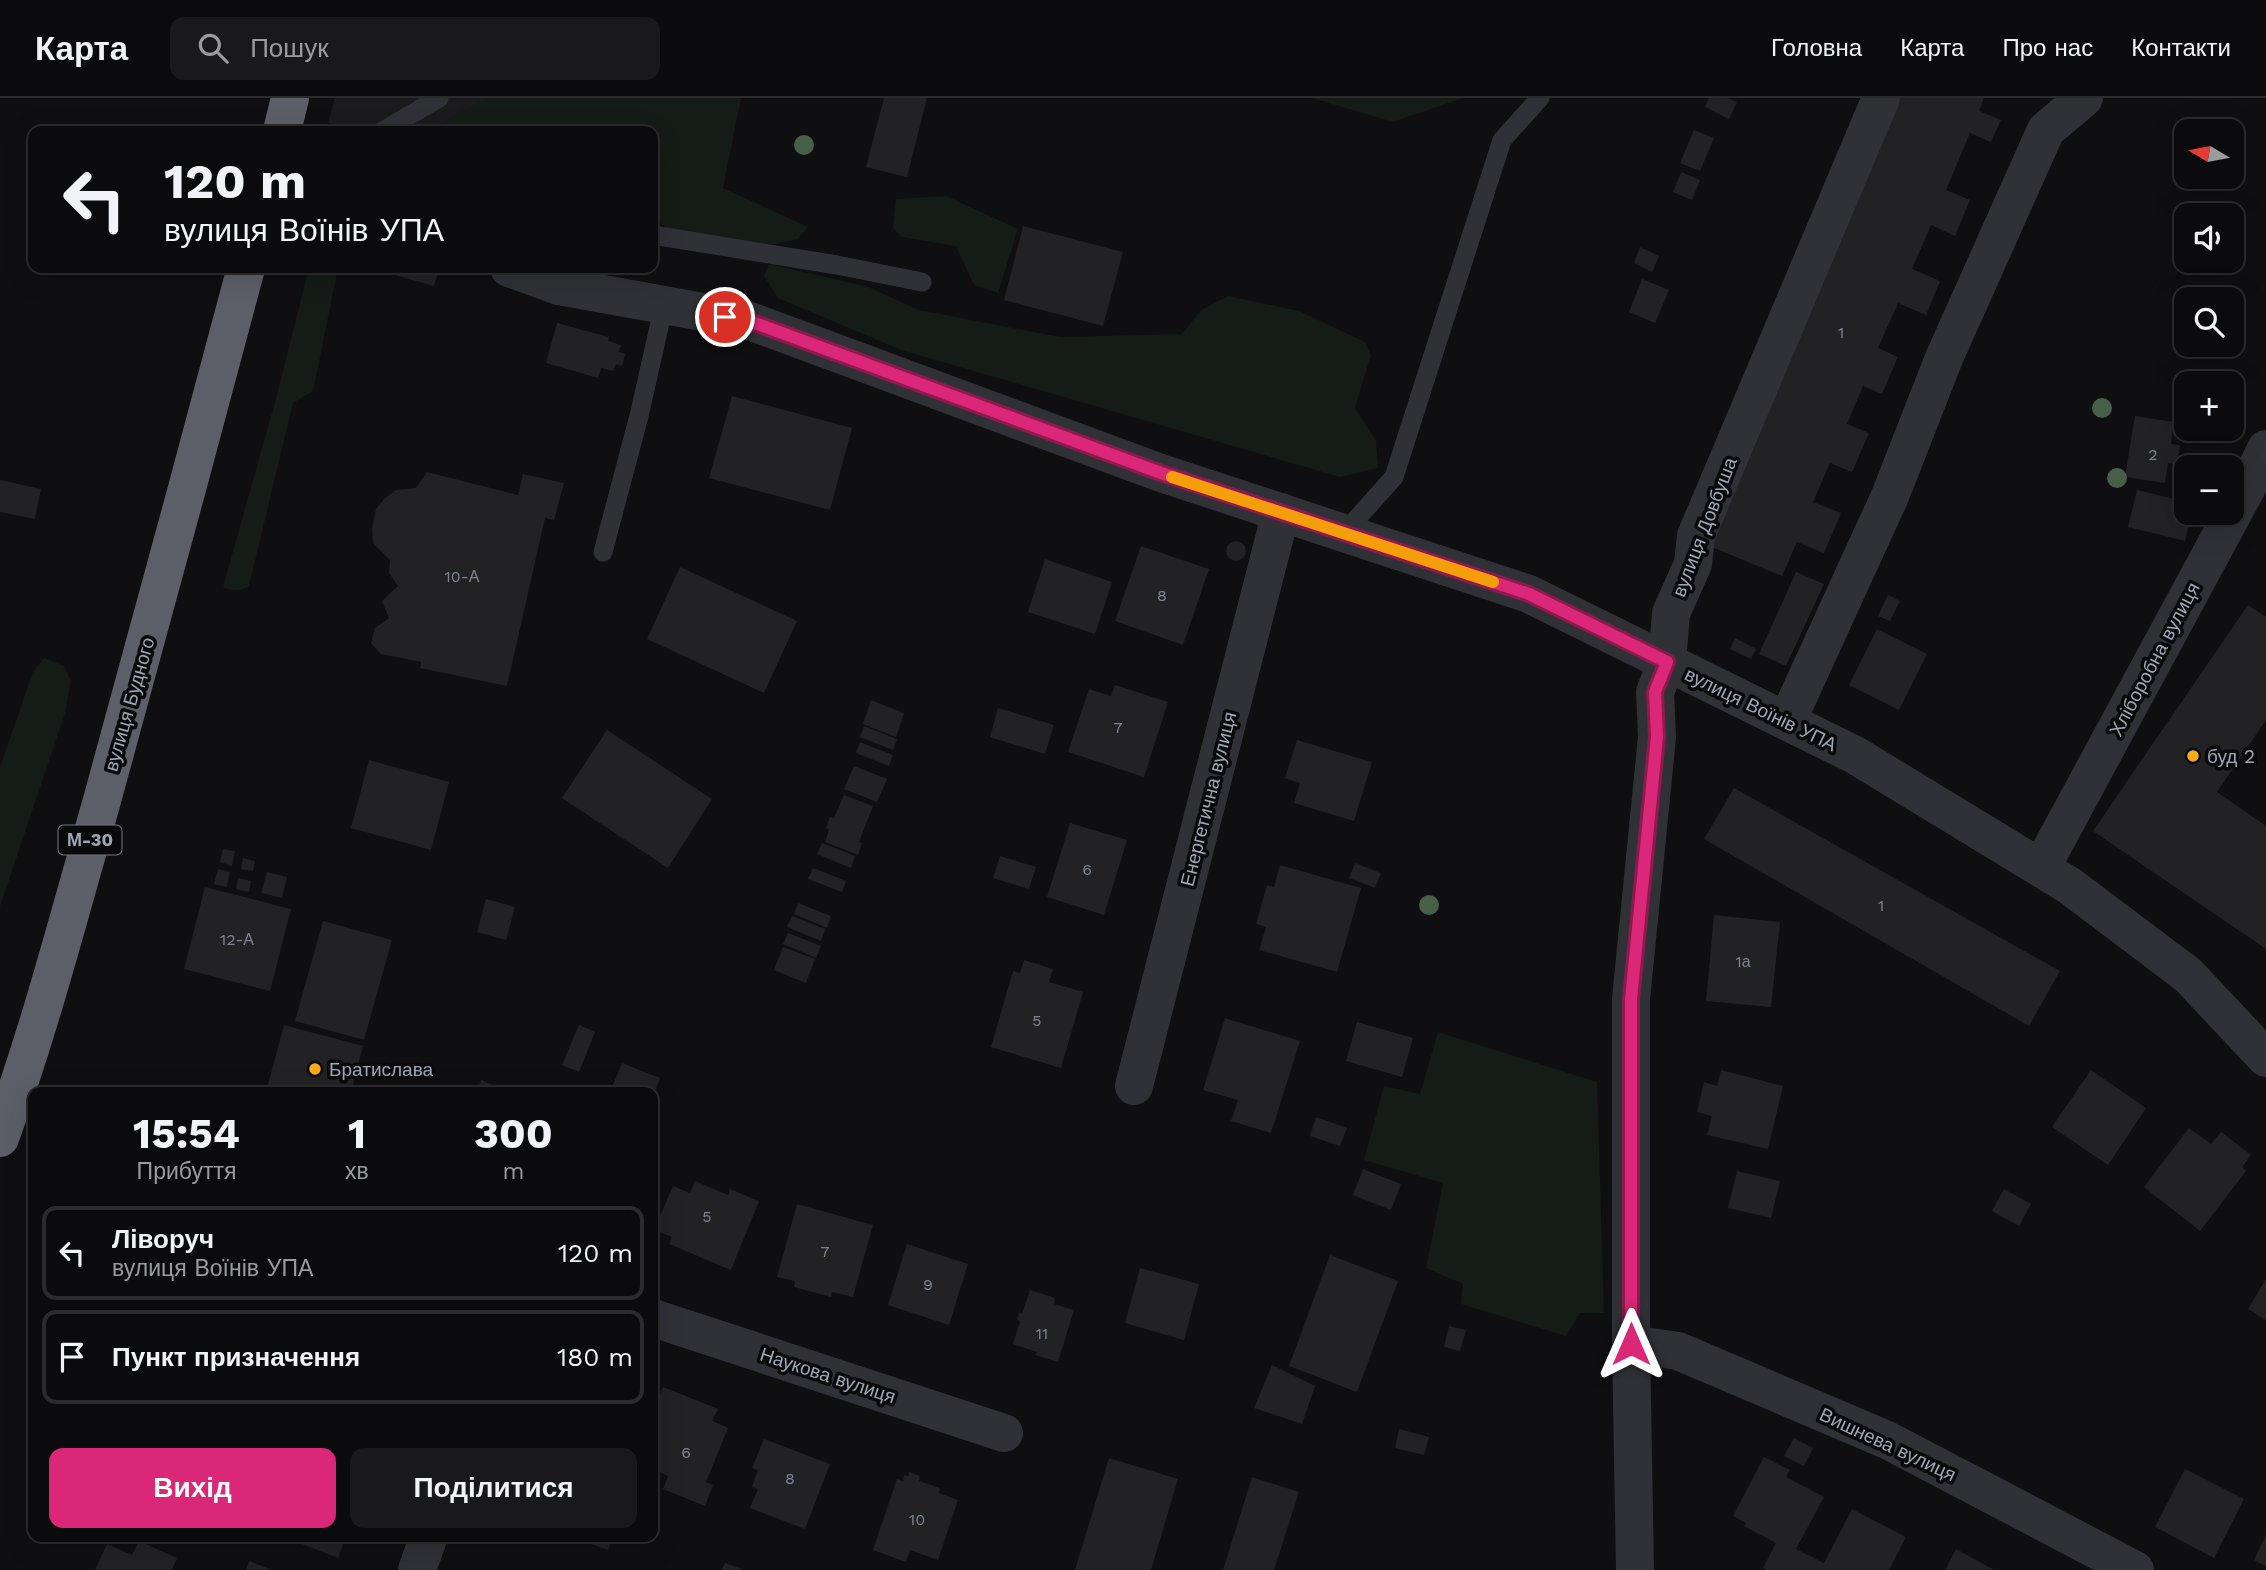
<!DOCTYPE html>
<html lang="uk">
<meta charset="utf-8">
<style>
:root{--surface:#0b0b0d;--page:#19191b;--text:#f1f3f6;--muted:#9a9b9d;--line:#2b2b2e;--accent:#db2777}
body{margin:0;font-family:"Work Sans",sans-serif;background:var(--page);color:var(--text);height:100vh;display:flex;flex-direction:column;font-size:26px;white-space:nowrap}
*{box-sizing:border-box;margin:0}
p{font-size:23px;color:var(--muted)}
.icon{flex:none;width:38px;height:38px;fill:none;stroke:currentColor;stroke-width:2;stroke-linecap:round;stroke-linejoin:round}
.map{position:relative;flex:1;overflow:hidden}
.panel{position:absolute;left:28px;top:989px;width:630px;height:455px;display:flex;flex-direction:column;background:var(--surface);border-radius:14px;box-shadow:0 7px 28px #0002,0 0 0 2px var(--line)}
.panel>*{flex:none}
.banner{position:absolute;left:28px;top:28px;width:630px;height:147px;border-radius:14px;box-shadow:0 7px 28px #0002,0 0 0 2px var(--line);background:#0b0b0d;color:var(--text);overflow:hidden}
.needle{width:46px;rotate:280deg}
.tools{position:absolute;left:2174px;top:21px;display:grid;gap:14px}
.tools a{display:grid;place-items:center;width:70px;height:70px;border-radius:14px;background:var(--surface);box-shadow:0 7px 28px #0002,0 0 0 2px var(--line);font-size:35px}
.pin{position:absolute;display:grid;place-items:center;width:60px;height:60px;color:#fff;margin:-30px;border:4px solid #fff;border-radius:50%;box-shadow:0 2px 7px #0007}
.me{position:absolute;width:77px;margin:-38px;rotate:0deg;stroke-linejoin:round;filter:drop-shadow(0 0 5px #0008)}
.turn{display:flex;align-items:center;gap:24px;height:147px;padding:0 21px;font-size:32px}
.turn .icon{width:91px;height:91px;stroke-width:2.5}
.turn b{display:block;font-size:49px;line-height:60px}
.eta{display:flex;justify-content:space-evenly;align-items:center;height:119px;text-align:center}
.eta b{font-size:42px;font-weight:700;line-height:49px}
.action{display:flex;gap:14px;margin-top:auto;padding:14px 21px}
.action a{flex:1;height:80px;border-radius:14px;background:var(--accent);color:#fff;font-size:28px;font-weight:700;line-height:80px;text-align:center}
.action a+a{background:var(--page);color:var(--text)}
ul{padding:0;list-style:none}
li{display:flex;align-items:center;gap:21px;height:94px;margin:0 14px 10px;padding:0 7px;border:4px solid var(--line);border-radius:14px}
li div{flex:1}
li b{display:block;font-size:26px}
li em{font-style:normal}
header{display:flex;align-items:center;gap:42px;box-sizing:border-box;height:98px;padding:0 35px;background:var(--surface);border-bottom:2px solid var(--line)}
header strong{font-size:33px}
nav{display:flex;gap:38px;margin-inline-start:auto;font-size:24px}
.search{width:490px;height:63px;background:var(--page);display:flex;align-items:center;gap:18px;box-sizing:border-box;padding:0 24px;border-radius:14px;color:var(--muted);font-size:26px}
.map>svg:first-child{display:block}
.built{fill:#1b1b1e}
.green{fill:#151b16}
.building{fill:#222225}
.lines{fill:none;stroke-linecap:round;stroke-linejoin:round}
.lane{stroke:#303136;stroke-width:19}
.street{stroke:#303136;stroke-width:38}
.highway{stroke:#5c5f67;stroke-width:38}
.tree{fill:#475e48}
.route-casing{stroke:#8e194d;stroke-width:18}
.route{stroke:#db2777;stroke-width:12}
.slow{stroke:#f59e0b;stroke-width:12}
.poi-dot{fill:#fea919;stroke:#0a0a0c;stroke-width:2.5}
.labels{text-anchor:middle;stroke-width:7;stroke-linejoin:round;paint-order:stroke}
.number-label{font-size:16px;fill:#7f848f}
.shield{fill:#0a0a0c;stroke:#727781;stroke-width:2}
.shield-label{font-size:18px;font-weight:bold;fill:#9fa6b3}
.street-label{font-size:19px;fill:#9fa6b3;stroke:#0a0a0c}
.poi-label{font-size:19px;fill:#9fa6b3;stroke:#0a0a0c;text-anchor:start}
</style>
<header>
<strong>Карта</strong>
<div class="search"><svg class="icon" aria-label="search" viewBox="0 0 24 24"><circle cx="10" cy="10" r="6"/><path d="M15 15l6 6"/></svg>Пошук</div>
<nav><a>Головна</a><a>Карта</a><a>Про нас</a><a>Контакти</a></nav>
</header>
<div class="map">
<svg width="2266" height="1472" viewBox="0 0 2266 1472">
<rect width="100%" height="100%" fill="#0f0f11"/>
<polygon class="built" points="335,0 713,0 653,33 359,33 328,25"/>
<g class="green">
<polygon points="490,0 741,0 723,90 808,129 798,141 749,151 669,131 653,120 653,33 429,33 467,10"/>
<polygon points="1312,0 1463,0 1393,24"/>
<polygon points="946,98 1018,131 998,195 974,187 956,148 902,139 893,130 896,101"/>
<polygon points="769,166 868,189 919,212 1060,239 1182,236 1201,212 1228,198 1299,213 1365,244 1371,257 1355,310 1376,343 1378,370 1340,379 901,252 778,200 764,178"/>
<path d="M309,170H338L314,289L312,294L293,305L249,488C240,494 233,493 223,489L275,304Z"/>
<polygon points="44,560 64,568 71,583 65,615 0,809 0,669 33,574"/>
<polygon points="1438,934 1597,984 1604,1215 1580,1215 1566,1238 1461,1206 1463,1186 1426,1170 1443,1085 1364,1062 1384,988 1420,996"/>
</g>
<g class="building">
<polygon points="884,0 927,0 907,79 866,69"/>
<polygon points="1709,0 1727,0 1737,4 1729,21 1705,9"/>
<polygon points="1896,0 1984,0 1979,13 2001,22 1991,44 1970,35 1946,92 1970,102 1955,138 1931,127 1912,171 1940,183 1926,217 1898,205 1878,250 1898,259 1882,296 1863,288 1847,326 1869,335 1852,374 1830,365 1813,404 1841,415 1824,455 1797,444 1782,478 1707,447"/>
<polygon points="1694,32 1714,40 1700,73 1680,65"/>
<polygon points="1681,74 1700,82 1692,102 1673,94"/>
<polygon points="1023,128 1123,154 1103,228 1004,202"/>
<polygon points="1640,149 1659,158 1652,174 1634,165"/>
<polygon points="393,170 439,170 434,188 391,176"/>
<polygon points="1642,181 1669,192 1655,225 1629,214"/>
<polygon points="557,225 609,239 608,243 621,247 619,254 625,256 622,268 616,266 613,273 601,270 598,280 546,265"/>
<polygon points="732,298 852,330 830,412 709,380"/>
<polygon points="2135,318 2174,324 2171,346 2180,347 2177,366 2168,365 2165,385 2125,379"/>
<polygon points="427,374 518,397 523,376 564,385 554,422 545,420 507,588 420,570 421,564 381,556 371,545 375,530 389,520 382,503 398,488 389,475 390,462 373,445 372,431 376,411 384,401 396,392 416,390"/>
<polygon points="0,382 41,391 35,421 0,414"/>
<polygon points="2137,392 2186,404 2186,415 2192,415 2185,443 2128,429"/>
<circle cx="1236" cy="453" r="10"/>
<polygon points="1141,448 1209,471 1183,547 1115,523"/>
<polygon points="1045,461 1112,484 1095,536 1028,514"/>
<polygon points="680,469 797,523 764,595 647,541"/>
<polygon points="1796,474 1824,486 1786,568 1759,556"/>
<polygon points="1888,497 1900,503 1890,523 1878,518"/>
<polygon points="2248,507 2266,519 2266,622 2217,694 2266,728 2266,851 2093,733"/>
<polygon points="1877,531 1927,556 1899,612 1849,587"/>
<polygon points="1735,540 1756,551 1751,561 1730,551"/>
<polygon points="1115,587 1168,604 1144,679 1068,654 1089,591 1111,598"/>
<polygon points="871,602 904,615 896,639 863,626"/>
<polygon points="998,610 1054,627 1045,656 990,639"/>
<polygon points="864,628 897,641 893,652 860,639"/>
<polygon points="607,632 712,701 668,770 562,700"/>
<polygon points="1297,642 1372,664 1354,723 1294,705 1300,685 1285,680"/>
<polygon points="860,644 893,657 889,668 856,655"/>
<polygon points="369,662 449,684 431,752 351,730"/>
<polygon points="854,668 887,681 877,704 844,691"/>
<polygon points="1734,690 2060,873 2029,928 1704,741"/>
<polygon points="844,697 873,708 859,744 862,745 858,757 825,744 829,732 826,730 830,719 834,720"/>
<polygon points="1070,725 1127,742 1104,817 1047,799"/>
<polygon points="822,745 855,758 851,770 817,756"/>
<polygon points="223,751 235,753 232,768 220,764"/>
<polygon points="1000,758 1036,769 1029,791 993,780"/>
<polygon points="243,760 255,763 253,773 241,771"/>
<polygon points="1355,765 1381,775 1375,790 1349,780"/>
<polygon points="1280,767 1361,790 1337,874 1259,852 1266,829 1256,826 1267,787 1274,789"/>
<polygon points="813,770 846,783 842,794 808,781"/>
<polygon points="218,771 230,774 227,789 214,786"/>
<polygon points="267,774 287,779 282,800 261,795"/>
<polygon points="238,780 251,783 249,794 236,791"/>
<polygon points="205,789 291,811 270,893 184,871"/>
<polygon points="486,801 515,809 506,842 477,834"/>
<polygon points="798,805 831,818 827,830 794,816"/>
<polygon points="1714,817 1780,824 1771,909 1706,903"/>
<polygon points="792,818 825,831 821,843 787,829"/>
<polygon points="323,823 392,842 364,942 295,923"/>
<polygon points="788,835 821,848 816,860 783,846"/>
<polygon points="783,849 815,861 806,885 774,872"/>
<polygon points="1024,862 1053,871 1049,884 1083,894 1061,970 991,949 1013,873 1020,875"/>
<polygon points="1225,920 1300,943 1271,1035 1231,1023 1238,1002 1203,992"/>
<polygon points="1357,924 1413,940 1402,979 1346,963"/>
<polygon points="284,927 363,948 351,994 266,994"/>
<polygon points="579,927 595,934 579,974 562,967"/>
<polygon points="622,965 660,980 653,999 653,994 610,994"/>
<polygon points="1721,972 1783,988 1768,1051 1707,1037 1712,1018 1697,1014 1704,984 1717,988"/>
<polygon points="2091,972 2146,1010 2108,1067 2052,1029"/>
<polygon points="481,982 510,994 468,994 469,990 477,993"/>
<polygon points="1316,1019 1347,1030 1340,1048 1310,1038"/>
<polygon points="2189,1030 2211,1046 2221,1034 2251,1057 2242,1069 2246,1073 2200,1133 2144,1089"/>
<polygon points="1363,1071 1401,1086 1391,1112 1353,1097"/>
<polygon points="1737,1073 1780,1083 1771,1120 1728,1110"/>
<polygon points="695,1083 728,1097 730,1091 759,1103 731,1172 669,1146 672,1139 654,1132 673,1088 690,1095"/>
<polygon points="2004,1091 2031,1106 2019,1128 1992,1113"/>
<polygon points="797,1106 873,1127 853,1199 832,1194 831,1199 794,1189 795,1183 777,1179"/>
<polygon points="907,1146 968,1166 949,1227 888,1207"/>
<polygon points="1330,1157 1398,1183 1357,1294 1289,1268"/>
<polygon points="1140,1170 1199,1186 1184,1242 1125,1225"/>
<polygon points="2266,1181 2266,1222 2248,1211"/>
<polygon points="1030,1192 1055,1200 1054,1206 1074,1212 1058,1264 1035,1257 1037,1254 1013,1246 1020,1223 1017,1222 1019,1214 1022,1216"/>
<polygon points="1449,1228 1466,1232 1460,1253 1444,1249"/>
<polygon points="1272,1267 1315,1288 1302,1326 1254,1310"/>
<polygon points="663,1289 718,1311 712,1323 728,1330 706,1384 713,1387 705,1408 663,1391 668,1378 653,1371 655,1331 653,1314"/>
<polygon points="1399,1331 1429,1339 1424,1357 1395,1350"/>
<polygon points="1794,1340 1813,1350 1804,1368 1784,1358"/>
<polygon points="764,1341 830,1366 805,1431 750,1410 758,1391 752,1389 758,1372 752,1370"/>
<polygon points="1764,1359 1790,1372 1786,1379 1824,1399 1796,1451 1824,1465 1852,1411 1906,1439 1889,1472 1767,1472 1763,1470 1776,1445 1744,1428 1746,1425 1733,1418"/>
<polygon points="1109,1360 1178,1381 1151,1472 1075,1472"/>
<polygon points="2185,1371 2244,1401 2214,1460 2155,1429"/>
<polygon points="909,1374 920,1378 919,1383 940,1390 939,1395 958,1402 938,1462 910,1452 906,1464 873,1452 897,1381 903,1383 904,1377 908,1378"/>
<polygon points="1252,1379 1299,1394 1274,1472 1223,1472"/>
<polygon points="2266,1437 2266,1468 2254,1462"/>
<polygon points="281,1438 346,1438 338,1460"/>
<polygon points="589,1438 613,1438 608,1452 586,1444"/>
<polygon points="139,1443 177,1460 172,1472 95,1472 107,1446 132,1457"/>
<polygon points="1956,1451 1994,1472 1945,1472"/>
<polygon points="249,1463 272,1472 246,1472"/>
<polygon points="725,1465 744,1472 722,1472"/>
</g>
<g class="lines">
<g class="lane">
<polyline points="383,33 439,0"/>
<polyline points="653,137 837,167 922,184"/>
<polyline points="1344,435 1394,379 1502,42 1540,0"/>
<polyline points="603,454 639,318 664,207"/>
</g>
<g class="street">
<polyline points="509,170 559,188 747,222 1161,375 1529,496 1855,657 2070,788 2188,877 2266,960"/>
<polyline points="1787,623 1890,398 1944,260 2046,32 2084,0"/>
<polyline points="2041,770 2252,380 2266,351"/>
<polyline points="1134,988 1281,414"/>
<polyline points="653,1220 1004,1335"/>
<polyline points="1631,1246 1678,1253 1887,1342 2135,1472"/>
<polyline points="417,1472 429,1438"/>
<polyline points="1635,1472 1631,1246 1631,901 1657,639 1655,594 1667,564 1671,515 1693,466 1696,438 1881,0"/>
</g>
<g class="highway">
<polyline points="282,33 290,0"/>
<path d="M0,1040C40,930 69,818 101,706C151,527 198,349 246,170"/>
</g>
</g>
<g class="tree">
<circle cx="804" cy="47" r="10"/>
<circle cx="2102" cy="310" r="10"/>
<circle cx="2117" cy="380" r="10"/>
<circle cx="1429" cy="807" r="10"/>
</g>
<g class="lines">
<defs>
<polyline id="route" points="725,219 747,222 1161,375 1529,496 1667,564 1655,594 1657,639 1631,901 1631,1246"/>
</defs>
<use href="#route" class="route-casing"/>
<use href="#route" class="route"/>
<polyline class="slow" points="1172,379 1493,484"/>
</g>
<g class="poi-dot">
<circle cx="2193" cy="658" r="7"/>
<circle cx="315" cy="971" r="7"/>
</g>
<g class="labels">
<g class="number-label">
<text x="1841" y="240">1</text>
<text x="2153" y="362">2</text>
<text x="462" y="484">10-А</text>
<text x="1162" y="503">8</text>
<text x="1118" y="635">7</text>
<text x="1087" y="777">6</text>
<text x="1881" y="813">1</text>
<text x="237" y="847">12-А</text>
<text x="1743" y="869">1а</text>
<text x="1037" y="928">5</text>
<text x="707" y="1124">5</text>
<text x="825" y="1159">7</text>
<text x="928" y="1192">9</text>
<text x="1042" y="1241">11</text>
<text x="686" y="1360">6</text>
<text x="790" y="1386">8</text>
<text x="917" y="1427">10</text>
</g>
<rect class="shield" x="58.5" y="727.5" width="63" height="29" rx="5"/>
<g class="shield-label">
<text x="90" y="748">М-30</text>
</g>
<g class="street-label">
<text transform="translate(1704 429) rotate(-69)" y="7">вулиця Довбуша</text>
<text transform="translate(2154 561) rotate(-62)" y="7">Хліборобна вулиця</text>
<text transform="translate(129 606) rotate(-74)" y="7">вулиця Будного</text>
<text transform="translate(1761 611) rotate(26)" y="7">вулиця Воїнів УПА</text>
<text transform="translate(1208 701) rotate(-76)" y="7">Енергетична вулиця</text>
<text transform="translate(828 1277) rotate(18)" y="7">Наукова вулиця</text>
<text transform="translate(1888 1346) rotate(25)" y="7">Вишнева вулиця</text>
</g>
<g class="poi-label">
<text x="2207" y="665">буд 2</text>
<text x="329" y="978">Братислава</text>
</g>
</g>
</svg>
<div class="tools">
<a><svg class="needle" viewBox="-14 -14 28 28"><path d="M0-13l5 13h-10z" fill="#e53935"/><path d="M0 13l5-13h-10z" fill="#9a9b9d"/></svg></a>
<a><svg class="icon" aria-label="sound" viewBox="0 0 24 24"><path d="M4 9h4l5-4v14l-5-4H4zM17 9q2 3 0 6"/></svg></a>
<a><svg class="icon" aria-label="search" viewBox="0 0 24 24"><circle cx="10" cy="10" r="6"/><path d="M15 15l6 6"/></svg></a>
<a>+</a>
<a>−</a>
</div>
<div class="pin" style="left:725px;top:219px;background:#d93025"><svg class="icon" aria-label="arrive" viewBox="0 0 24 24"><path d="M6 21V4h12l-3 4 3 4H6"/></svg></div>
<svg class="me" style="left:1631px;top:1246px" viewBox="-20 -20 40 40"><path d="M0-17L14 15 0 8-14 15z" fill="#db2777" stroke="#fff" stroke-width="4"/></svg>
<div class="banner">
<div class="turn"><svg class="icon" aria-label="left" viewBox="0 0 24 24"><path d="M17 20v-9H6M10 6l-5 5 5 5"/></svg><div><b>120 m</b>вулиця Воїнів УПА</div></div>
</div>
<section class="panel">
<div class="eta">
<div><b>15:54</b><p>Прибуття</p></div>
<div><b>1</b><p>хв</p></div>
<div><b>300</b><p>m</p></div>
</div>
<ul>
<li><svg class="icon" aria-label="left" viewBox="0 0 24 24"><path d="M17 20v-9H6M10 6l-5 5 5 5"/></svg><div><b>Ліворуч</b><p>вулиця Воїнів УПА</p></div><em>120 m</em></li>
<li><svg class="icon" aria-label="arrive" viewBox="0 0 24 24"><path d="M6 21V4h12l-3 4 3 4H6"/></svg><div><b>Пункт призначення</b></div><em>180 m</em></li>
</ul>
<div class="action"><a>Вихід</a><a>Поділитися</a></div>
</section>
</div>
